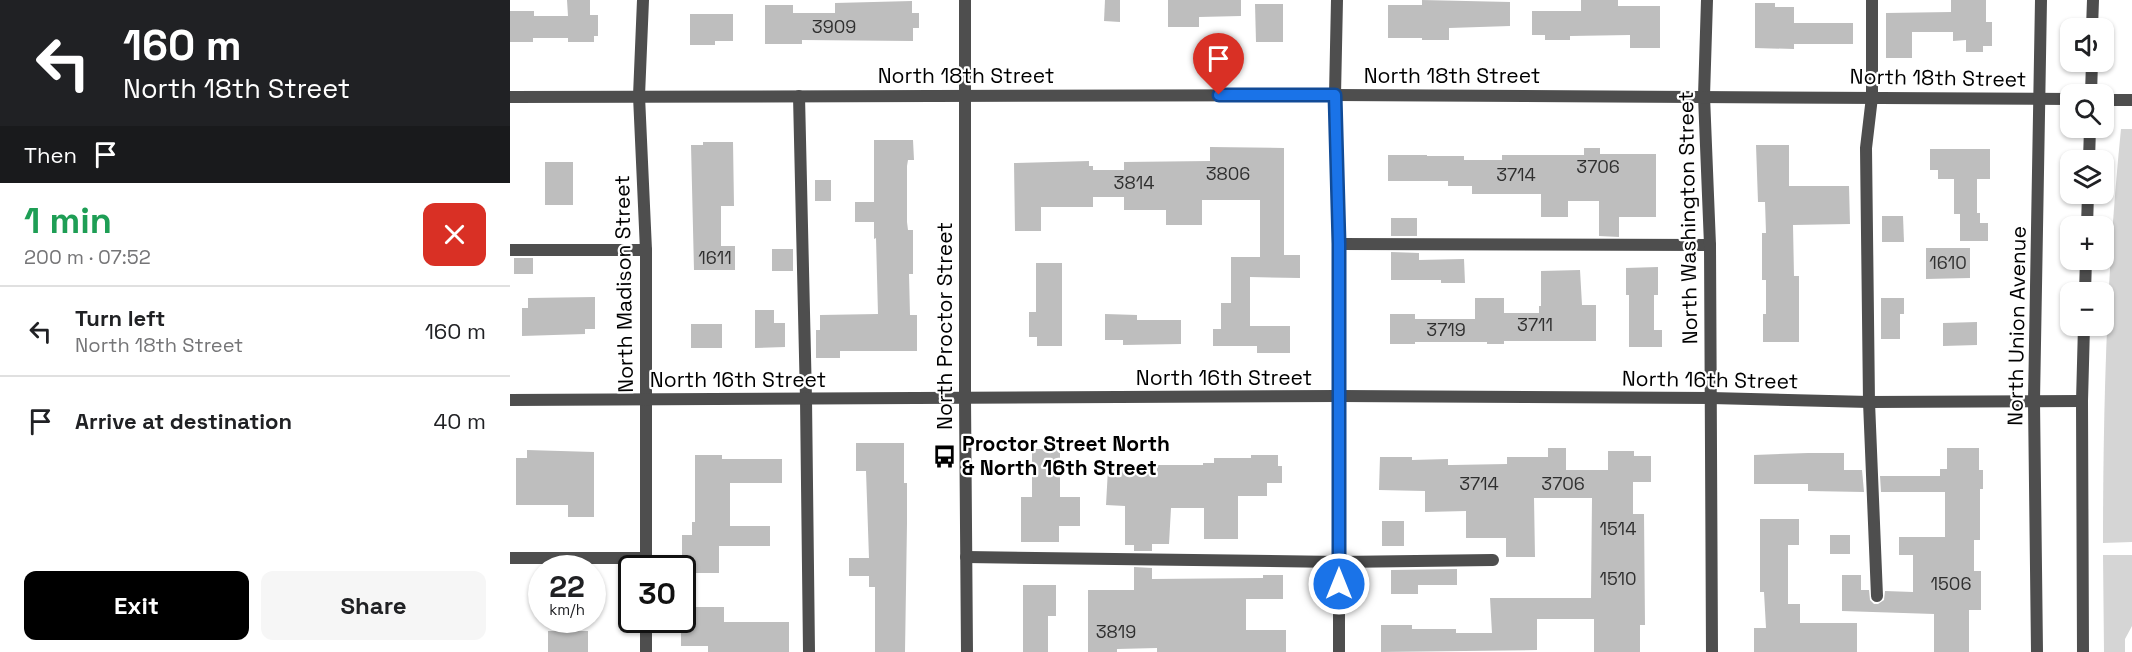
<!DOCTYPE html>
<meta charset="utf-8">
<style>
:root{--surface:#fff;--page:#f6f6f6;--text:#202124;--muted:#757577;--line:#e0e0e0;--accent:#000}
body{margin:0;font-family:"Space Grotesk",sans-serif;background:var(--page);color:var(--text);height:100vh;display:flex;flex-direction:column;font-size:22px;white-space:nowrap}
*{box-sizing:border-box;margin:0}
p{font-size:20px;color:var(--muted)}
.icon{flex:none;width:33px;height:33px;fill:none;stroke:currentColor;stroke-width:2;stroke-linecap:round;stroke-linejoin:round}
.map{position:relative;flex:1;overflow:hidden}
.details{display:flex;flex-direction:column;background:var(--surface);width:510px}
.details>*{flex:none}
.hud{background:#202124;color:#fff;overflow:hidden}
.fabs{position:absolute;left:1550px;top:18px;display:grid;gap:12px}
.fabs a{display:grid;place-items:center;width:54px;height:54px;border-radius:12px;background:var(--surface);box-shadow:0 2px 4px #0004;font-size:30px}
.speed{position:absolute;left:18px;top:555px;display:flex;gap:12px;font-size:30px;font-weight:700;text-align:center}
.speed>*{display:grid;place-content:center;width:78px;height:78px;border-radius:50%;background:var(--surface);box-shadow:0 2px 4px #0004;line-height:1}
.speed small{font-size:15px;font-weight:400}
.speed .limit{border:3px solid #111;border-radius:9px;background:#fff;color:#111}
.pin{position:absolute;display:grid;place-items:center;width:51px;height:51px;color:#fff;margin:-62px -26px;border-radius:50% 50% 50% 0;rotate:-45deg;box-shadow:0 0 6px #0007}
.pin .icon{rotate:45deg}
.me{position:absolute;width:66px;margin:-33px;rotate:0deg;stroke-linejoin:round;filter:drop-shadow(0 0 4px #0008)}
.turn{display:flex;align-items:center;gap:21px;height:126px;padding:0 24px;font-size:27px}
.turn .icon{width:78px;height:78px;stroke-width:2.5}
.turn b{display:block;font-size:42px;line-height:51px}
.then{display:flex;align-items:center;height:57px;padding:0 24px;background:#0003;gap:12px;font-size:22px}
.round{display:grid;place-items:center;flex:none;width:63px;height:63px;border-radius:12px;background:var(--page)}
.headline{display:flex;align-items:center;justify-content:space-between;height:102px;padding:0 24px}
h1{font-size:36px;font-weight:800;line-height:45px;color:#1e9e55}
.cta{display:flex;gap:12px;margin-top:auto;padding:12px 24px}
.cta a{flex:1;height:69px;border-radius:12px;background:var(--accent);color:#fff;font-size:24px;font-weight:800;line-height:69px;text-align:center}
.cta a+a{background:var(--page);color:var(--text)}
ul{padding:0;list-style:none}
li{display:flex;align-items:center;gap:18px;height:90px;padding:0 24px;border-top:2px solid var(--line)}
li div{flex:1}
li b{display:block;font-size:22px}
li em{font-style:normal}
main{display:flex;flex:1;min-height:0}
.map>svg:first-child{display:block}
.green{fill:#d5d5d5}
.building{fill:#bebebe}
.lines{fill:none;stroke-linecap:round;stroke-linejoin:round}
.service{stroke:#4e4e4e;stroke-width:12}
.minor{stroke:#4e4e4e;stroke-width:12}
.tertiary{stroke:#4e4e4e;stroke-width:12}
.route-casing{stroke:#114b97;stroke-width:15}
.route{stroke:#1a73e8;stroke-width:10}
.labels{text-anchor:middle;stroke-width:4.5;stroke-linejoin:round;paint-order:stroke}
.number-label{font-size:18px;fill:#303030}
.street-label{font-size:21px;fill:#000;stroke:#fff}
.poi-label{font-size:21px;font-weight:bold;fill:#000;stroke:#fff;text-anchor:start}
</style>
<main>
<section class="details">
<div class="hud">
<div class="turn"><svg class="icon" aria-label="left" viewBox="0 0 24 24"><path d="M17 20v-9H6M10 6l-5 5 5 5"/></svg><div><b>160 m</b>North 18th Street</div></div>
<div class="then">Then<svg class="icon" aria-label="arrive" viewBox="0 0 24 24"><path d="M6 21V4h12l-3 4 3 4H6"/></svg></div>
</div>
<div class="headline"><div><h1>1 min</h1><p>200 m · 07:52</p></div><a class="round" style="background:#d93025;color:#fff"><svg class="icon" aria-label="close" viewBox="0 0 24 24"><path d="M6 6l12 12M18 6L6 18"/></svg></a></div>
<ul>
<li><svg class="icon" aria-label="left" viewBox="0 0 24 24"><path d="M17 20v-9H6M10 6l-5 5 5 5"/></svg><div><b>Turn left</b><p>North 18th Street</p></div><em>160 m</em></li>
<li><svg class="icon" aria-label="arrive" viewBox="0 0 24 24"><path d="M6 21V4h12l-3 4 3 4H6"/></svg><div><b>Arrive at destination</b></div><em>40 m</em></li>
</ul>
<div class="cta"><a>Exit</a><a>Share</a></div>
</section>
<div class="map">
<svg width="1622" height="652" viewBox="0 0 1622 652">
<rect width="100%" height="100%" fill="#fff"/>
<g class="green">
<path d="M1611,129H1622V542L1593,543C1593,405 1597,266 1611,129Z"/>
<polygon points="1593,555 1622,555 1622,626 1615,639 1615,652 1594,652"/>
</g>
<g class="building">
<polygon points="57,0 80,0 80,15 88,15 88,36 84,36 84,42 58,42 58,38 23,38 23,42 0,42 0,11 24,11 24,16 58,16"/>
<polygon points="595,0 610,0 610,22 594,21"/>
<polygon points="658,0 731,0 731,16 689,17 689,27 658,27"/>
<polygon points="912,0 1000,2 1000,26 939,28 939,40 912,40 912,38 878,38 878,5 912,5"/>
<polygon points="1071,0 1108,0 1108,6 1150,6 1150,48 1120,48 1120,35 1060,36 1060,40 1035,40 1035,35 1022,35 1022,11 1071,11"/>
<polygon points="1441,0 1476,0 1476,22 1482,22 1482,46 1473,46 1473,52 1456,52 1456,40 1443,41 1443,32 1402,32 1402,58 1376,58 1376,13 1441,12"/>
<polygon points="402,1 402,13 409,13 409,28 403,28 403,41 292,40 292,44 255,44 255,5 283,5 283,13 325,13 325,3"/>
<polygon points="1245,3 1265,3 1265,7 1284,7 1284,23 1343,23 1343,44 1284,44 1284,49 1245,48"/>
<polygon points="745,4 773,4 773,42 746,42"/>
<polygon points="180,14 223,14 223,41 205,41 205,45 180,45"/>
<polygon points="364,140 403,140 404,160 398,160 397,166 397,222 398,230 403,230 403,274 399,274 400,315 407,315 407,351 330,351 330,358 306,358 306,330 310,330 310,315 368,314 366,238 364,239 364,222 345,222 345,202 364,202"/>
<polygon points="193,142 223,142 224,206 211,206 211,246 225,246 225,270 184,270 181,145 193,145"/>
<polygon points="1246,145 1279,145 1279,186 1339,186 1340,224 1283,225 1284,276 1289,276 1289,342 1253,342 1253,314 1256,314 1256,280 1252,280 1252,233 1256,233 1255,202 1248,202"/>
<polygon points="700,147 774,148 774,255 790,255 790,278 740,277 740,326 780,326 780,353 747,353 747,346 703,346 703,329 711,329 711,303 721,303 721,257 750,257 750,200 692,200 692,225 656,225 656,210 614,210 614,197 583,197 583,207 531,207 531,231 505,231 504,163 579,161 579,166 583,166 583,170 614,170 614,162 700,161"/>
<polygon points="1074,148 1090,148 1090,154 1146,154 1146,217 1109,217 1109,237 1089,236 1089,201 1058,201 1058,217 1031,217 1031,194 962,194 962,186 938,186 938,181 878,181 878,155 917,155 917,156 954,156 954,160 992,160 992,155 1074,155"/>
<polygon points="1420,149 1480,149 1480,179 1467,179 1467,213 1470,213 1470,223 1478,223 1478,241 1450,241 1450,214 1444,214 1444,179 1428,179 1428,170 1420,170"/>
<rect x="35" y="162" width="28" height="43"/>
<rect x="305" y="180" width="16" height="21"/>
<polygon points="1372,216 1393,216 1394,242 1372,242"/>
<rect x="881" y="218" width="26" height="18"/>
<polygon points="1416,248 1460,248 1460,278 1416,279"/>
<rect x="262" y="249" width="21" height="22"/>
<polygon points="881,252 909,253 909,260 954,259 955,283 931,283 931,280 881,280"/>
<rect x="4" y="258" width="19" height="16"/>
<polygon points="526,263 552,263 552,346 527,346 527,337 519,337 519,312 526,312"/>
<polygon points="1148,267 1148,295 1144,295 1144,330 1152,330 1152,347 1119,347 1119,295 1116,295 1116,268"/>
<polygon points="1070,270 1072,305 1086,305 1086,341 994,341 994,344 977,344 977,342 905,342 905,344 880,344 880,314 905,314 905,319 965,319 965,298 994,298 994,313 1029,313 1029,306 1031,306 1031,271"/>
<polygon points="85,297 85,329 75,329 75,334 12,336 12,308 18,308 18,298"/>
<polygon points="1371,298 1394,298 1394,314 1390,314 1390,339 1371,339"/>
<polygon points="245,310 264,310 264,323 275,323 275,347 245,348"/>
<polygon points="595,314 627,315 627,320 671,320 671,344 613,345 613,340 595,340"/>
<polygon points="1467,322 1467,345 1433,346 1433,323"/>
<rect x="181" y="324" width="31" height="24"/>
<polygon points="346,443 394,443 394,483 397,483 397,523 395,652 365,652 365,587 359,587 359,576 339,576 339,558 359,558 356,471 346,471"/>
<polygon points="1038,448 1056,448 1056,470 1098,470 1098,451 1124,451 1124,456 1141,456 1141,482 1123,482 1123,514 1134,514 1135,625 1130,625 1130,652 1084,652 1084,619 1027,619 1027,650 871,652 871,625 902,625 902,629 946,629 946,633 982,633 980,598 1081,598 1082,498 1024,498 1025,557 996,557 996,538 956,538 956,511 915,512 915,491 869,490 870,457 902,457 902,460 938,459 938,465 942,465 997,464 997,457 1038,457"/>
<polygon points="1437,448 1469,448 1469,470 1473,470 1473,489 1470,489 1470,540 1464,540 1464,571 1471,571 1471,610 1459,610 1459,652 1424,652 1424,614 1332,611 1332,575 1351,575 1351,590 1359,590 1360,600 1364,604 1368,604 1374,600 1375,591 1403,592 1403,555 1389,555 1389,537 1435,537 1435,492 1371,492 1370,476 1430,476 1430,469 1437,469"/>
<polygon points="522,449 550,449 550,497 570,497 570,526 549,526 549,542 511,542 511,497 522,497"/>
<polygon points="17,450 84,452 84,517 58,517 58,505 6,505 6,458 17,458"/>
<polygon points="1298,453 1334,453 1334,470 1352,470 1354,492 1298,491 1298,484 1244,484 1244,455"/>
<polygon points="185,455 212,455 212,459 272,459 272,483 220,483 220,526 260,526 260,546 209,546 209,573 172,573 172,535 182,535 182,522 185,522"/>
<polygon points="741,455 768,455 768,466 772,466 772,483 757,483 757,496 728,496 728,539 694,539 694,508 661,508 659,544 642,544 642,551 624,551 624,545 615,545 615,506 596,505 598,469 647,471 647,465 693,465 693,463 704,463 704,458 741,458"/>
<polygon points="1250,519 1289,519 1289,545 1278,545 1278,604 1290,604 1290,623 1347,623 1347,652 1244,652 1244,628 1256,628 1254,592 1250,592"/>
<rect x="872" y="521" width="22" height="25"/>
<rect x="1320" y="535" width="20" height="19"/>
<polygon points="624,567 642,568 642,579 753,578 753,575 773,575 773,599 736,599 736,630 776,630 776,652 647,652 647,648 607,649 607,652 578,652 578,590 624,590"/>
<polygon points="947,569 947,585 908,585 908,594 881,594 881,570"/>
<polygon points="513,585 546,585 546,616 538,616 538,652 513,652"/>
<polygon points="185,607 214,607 214,622 279,622 279,652 198,652 198,646 171,646 171,620 185,620"/>
<rect x="38" y="631" width="40" height="21"/>
</g>
<g class="lines">
<g class="service">
<polyline points="1362,0 1362,97 1356,148 1359,402 1367,596"/>
<polyline points="289,96 296,399 299,652"/>
<polyline points="829,244 1200,245"/>
<polyline points="0,250 136,250"/>
<polyline points="456,557 829,562 983,560"/>
<polyline points="0,558 136,558"/>
</g>
<g class="minor">
<polyline points="133,0 129,96 136,250 136,568"/>
<polyline points="827,0 825,95 829,244 829,652"/>
<polyline points="1197,0 1194,96 1200,245 1202,652"/>
<polyline points="0,97 825,95 1560,99"/>
<polyline points="1593,100 1622,100"/>
<polyline points="0,400 829,396 1201,398 1359,402 1572,401"/>
<polyline points="136,620 136,652"/>
</g>
<g class="tertiary">
<polyline points="455,0 455,399 457,652"/>
<polyline points="1582,28 1583,0"/>
<polyline points="1581,94 1582,62"/>
<polyline points="1579,160 1580,128"/>
<polyline points="1577,226 1578,194"/>
<polyline points="1575,292 1576,260"/>
<polyline points="1527,652 1524,401 1531,0"/>
<polyline points="1573,652 1572,401 1574,326"/>
</g>
</g>
<g class="lines">
<defs>
<polyline id="route" points="709,95 825,95 829,244 829,584"/>
</defs>
<use href="#route" class="route-casing"/>
<use href="#route" class="route"/>
</g>
<defs>
<symbol id="bus-bare" viewBox="-9 -9 18 18"><path d="M-5-6H5V4H4V6H2V4H-2V6H-4V4H-5ZM-3.5-4V0h7V-4ZM-3.5 1.2v1.5H-2V1.2ZM2 1.2v1.5H3.5V1.2Z" fill="#000" stroke="#fff" stroke-width="2.5" paint-order="stroke"/></symbol>
</defs>
<g fill-rule="evenodd">
<use href="#bus-bare" x="418" y="440" width="33" height="33"/>
</g>
<g class="labels">
<g class="number-label">
<text x="324" y="33">3909</text>
<text x="1088" y="173">3706</text>
<text x="718" y="180">3806</text>
<text x="1006" y="181">3714</text>
<text x="624" y="189">3814</text>
<text x="205" y="264">1611</text>
<text x="1438" y="269">1610</text>
<text x="1025" y="331">3711</text>
<text x="936" y="336">3719</text>
<text x="969" y="490">3714</text>
<text x="1053" y="490">3706</text>
<text x="1108" y="535">1514</text>
<text x="1108" y="585">1510</text>
<text x="1441" y="590">1506</text>
<text x="606" y="638">3819</text>
</g>
<g class="street-label">
<text x="456" y="83">North 18th Street</text>
<text x="942" y="83">North 18th Street</text>
<text transform="translate(1428 78) rotate(1)" y="7">North 18th Street</text>
<text transform="translate(1178 218) rotate(-91)" y="7">North Washington Street</text>
<text transform="translate(114 284) rotate(-91)" y="7">North Madison Street</text>
<text transform="translate(435 326) rotate(-90)" y="7">North Proctor Street</text>
<text transform="translate(1507 326) rotate(-89)" y="7">North Union Avenue</text>
<text x="714" y="385">North 16th Street</text>
<text x="228" y="387">North 16th Street</text>
<text transform="translate(1200 380) rotate(1)" y="7">North 16th Street</text>
</g>
<g class="poi-label">
<text x="452" y="451">Proctor Street North<tspan x="452" dy="24">&amp; North 16th Street</tspan></text>
</g>
</g>
</svg>
<div class="fabs">
<a><svg class="icon" aria-label="sound" viewBox="0 0 24 24"><path d="M4 9h4l5-4v14l-5-4H4zM17 9q2 3 0 6"/></svg></a>
<a><svg class="icon" aria-label="search" viewBox="0 0 24 24"><circle cx="10" cy="10" r="6"/><path d="M15 15l6 6"/></svg></a>
<a><svg class="icon" aria-label="layers" viewBox="0 0 24 24"><path d="M12 4l9 5-9 5-9-5zM3 14l9 5 9-5"/></svg></a>
<a>+</a>
<a>−</a>
</div>
<div class="speed"><div>22<small>km/h</small></div><div class="limit">30</div></div>
<div class="pin" style="left:709px;top:95px;background:#d93025"><svg class="icon" aria-label="arrive" viewBox="0 0 24 24"><path d="M6 21V4h12l-3 4 3 4H6"/></svg></div>
<svg class="me" style="left:829px;top:584px" viewBox="-20 -20 40 40"><circle r="17" fill="#1a73e8" stroke="#fff" stroke-width="3"/><path d="M0-11L8 9 0 5-8 9z" fill="#fff"/></svg>
</div>
</main>
